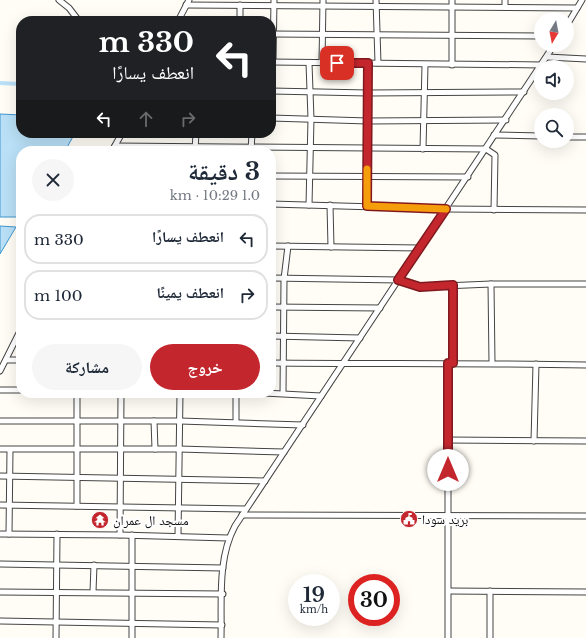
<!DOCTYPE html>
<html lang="ar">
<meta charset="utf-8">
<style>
:root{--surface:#fff;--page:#f6f6f7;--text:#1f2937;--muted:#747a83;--line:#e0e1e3;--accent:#c4262e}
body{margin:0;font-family:"Libre Baskerville","Noto Naskh Arabic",serif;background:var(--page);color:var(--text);direction:rtl;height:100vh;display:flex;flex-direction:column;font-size:15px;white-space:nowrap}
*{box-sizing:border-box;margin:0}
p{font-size:13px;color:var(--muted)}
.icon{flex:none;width:22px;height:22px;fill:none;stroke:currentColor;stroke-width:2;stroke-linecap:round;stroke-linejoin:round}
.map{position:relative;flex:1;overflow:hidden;direction:ltr}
.drawer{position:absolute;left:16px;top:146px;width:260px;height:252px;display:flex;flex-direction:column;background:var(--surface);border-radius:16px;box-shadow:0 4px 16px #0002;direction:rtl}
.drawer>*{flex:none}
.banner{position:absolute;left:16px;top:16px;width:260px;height:122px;border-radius:16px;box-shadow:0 4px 16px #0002;direction:rtl;background:#202124;color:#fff;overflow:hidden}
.needle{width:26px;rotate:190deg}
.buttons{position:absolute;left:534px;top:12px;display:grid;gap:8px}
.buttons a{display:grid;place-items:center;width:40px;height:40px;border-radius:50%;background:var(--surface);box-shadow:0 4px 16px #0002;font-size:20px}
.speed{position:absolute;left:288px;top:574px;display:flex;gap:8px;font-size:20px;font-weight:700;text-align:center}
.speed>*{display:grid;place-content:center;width:52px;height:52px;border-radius:50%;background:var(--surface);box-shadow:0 4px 16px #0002;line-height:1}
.speed small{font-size:10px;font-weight:400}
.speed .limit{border:6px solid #d22;background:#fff;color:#111}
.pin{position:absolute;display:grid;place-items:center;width:34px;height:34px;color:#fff;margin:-17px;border-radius:8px;box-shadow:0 2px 6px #0006}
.me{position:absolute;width:44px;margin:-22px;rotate:0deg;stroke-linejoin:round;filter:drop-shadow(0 0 3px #0008)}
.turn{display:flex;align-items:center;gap:14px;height:84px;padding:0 16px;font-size:18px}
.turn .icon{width:52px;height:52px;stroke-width:2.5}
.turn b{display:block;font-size:28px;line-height:34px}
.lanes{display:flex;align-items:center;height:38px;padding:0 16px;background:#0003;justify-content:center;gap:20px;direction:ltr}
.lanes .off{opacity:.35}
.round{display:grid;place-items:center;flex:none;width:42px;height:42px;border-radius:21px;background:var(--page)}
.headline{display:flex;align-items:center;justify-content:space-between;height:68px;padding:0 16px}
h1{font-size:24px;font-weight:700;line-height:30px}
.action{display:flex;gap:8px;margin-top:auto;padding:8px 16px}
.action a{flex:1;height:46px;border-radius:24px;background:var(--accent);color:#fff;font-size:16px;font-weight:700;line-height:46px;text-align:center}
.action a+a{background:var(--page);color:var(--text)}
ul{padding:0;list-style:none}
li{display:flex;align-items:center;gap:12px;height:50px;margin:0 8px 6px;padding:0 8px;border:2px solid var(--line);border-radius:16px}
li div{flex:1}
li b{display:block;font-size:15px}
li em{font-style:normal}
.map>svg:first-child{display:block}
.water{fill:#b9e0f7;stroke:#3f96cf}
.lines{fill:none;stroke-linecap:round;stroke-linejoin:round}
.canal{stroke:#b9e0f7;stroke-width:4}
.minor-casing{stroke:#444;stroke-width:7}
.minor{stroke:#fff;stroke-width:5}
.route-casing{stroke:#7f191e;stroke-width:10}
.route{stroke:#c4262e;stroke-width:7}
.slow{stroke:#f59e0b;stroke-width:7}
.labels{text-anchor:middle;stroke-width:4;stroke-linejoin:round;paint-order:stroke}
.poi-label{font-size:13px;fill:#111;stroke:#fff;text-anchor:start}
</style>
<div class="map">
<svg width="586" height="638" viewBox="0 0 586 638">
<rect width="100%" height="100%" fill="#fffdf5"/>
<g class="water">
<polygon points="0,114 21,115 21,133 75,133 65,151 21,151 21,217 0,217"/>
<polygon points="0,226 16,227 0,254"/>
</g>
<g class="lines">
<polyline class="canal" points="0,83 21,84"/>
<defs>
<g id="minor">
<polyline points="59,0 69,8 79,21"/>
<polyline points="376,0 378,63"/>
<polyline points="452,0 452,65"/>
<polyline points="186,5 577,8"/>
<polyline points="505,7 505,0"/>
<polyline points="178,21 189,0"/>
<polyline points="240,21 240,5"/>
<polyline points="567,25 582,0"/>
<polyline points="271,34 541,36"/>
<polyline points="547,57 586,59"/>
<polyline points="271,62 542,65"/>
<polyline points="273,62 274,0"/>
<polyline points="322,63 323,0"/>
<polyline points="271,91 368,93 524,92"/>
<polyline points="271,118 368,121 506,120"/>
<polyline points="494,135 541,136"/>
<polyline points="567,137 586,137"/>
<polyline points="115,146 486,149 495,155 494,210"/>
<polyline points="423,149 425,65"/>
<polyline points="112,151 122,133"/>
<polyline points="195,151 196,133"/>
<polyline points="251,151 252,133"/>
<polyline points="271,176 468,177"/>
<polyline points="271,204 446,209 586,210"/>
<polyline points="309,205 311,119 309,63"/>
<polyline points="330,205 331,247"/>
<polyline points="367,206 368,63"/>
<polyline points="271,246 420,248"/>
<polyline points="271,278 399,280 420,287 491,284 586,284"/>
<polyline points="491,284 492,363"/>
<polyline points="453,285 453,363"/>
<polyline points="271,307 380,308"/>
<polyline points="271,336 360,338"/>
<polyline points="6,360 21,360"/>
<path d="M271,363C376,364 481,363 586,365"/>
<polyline points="448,363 448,638"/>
<polyline points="0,371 21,329"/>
<polyline points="0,390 21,390"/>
<polyline points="264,393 321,396"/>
<polyline points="283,393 284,279 288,246"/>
<polyline points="0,421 180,421 303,425"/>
<polyline points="154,421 155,449"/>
<polyline points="236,422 236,393"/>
<polyline points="448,440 586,441"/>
<polyline points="534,441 536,364"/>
<polyline points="0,449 179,449 284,452"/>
<polyline points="0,476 265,481"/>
<polyline points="0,505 245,509"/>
<polyline points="77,506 77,393"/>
<polyline points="242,515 586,516"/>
<polyline points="0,534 120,535 228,538"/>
<polyline points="9,534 10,450"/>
<polyline points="120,535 121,393"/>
<polyline points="178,536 180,393"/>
<polyline points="0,564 223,568"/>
<polyline points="449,591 586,592"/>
<polyline points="490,591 490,638"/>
<polyline points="0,592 223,594"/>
<polyline points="93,592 94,565"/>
<polyline points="0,621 222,625"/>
<polyline points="56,638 57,534"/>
<polyline points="132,638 132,535"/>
<path d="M221,638C222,602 217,559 235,526L554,45"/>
</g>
</defs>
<use href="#minor" class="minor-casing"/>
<use href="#minor" class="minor"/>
</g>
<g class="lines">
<defs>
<polyline id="route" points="337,63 368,63 367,206 446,209 398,280 420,287 453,285 453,363 448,363 448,470"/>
</defs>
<use href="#route" class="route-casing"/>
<use href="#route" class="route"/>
<polyline class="slow" points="367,169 367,206 446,209"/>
</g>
<defs>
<symbol id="civic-disc" viewBox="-11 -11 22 22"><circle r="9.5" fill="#c4262e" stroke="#fff"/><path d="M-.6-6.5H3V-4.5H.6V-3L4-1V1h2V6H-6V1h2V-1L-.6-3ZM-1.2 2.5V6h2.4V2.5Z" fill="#fff"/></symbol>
<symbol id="temple-disc" viewBox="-11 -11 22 22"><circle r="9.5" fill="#c4262e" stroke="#fff"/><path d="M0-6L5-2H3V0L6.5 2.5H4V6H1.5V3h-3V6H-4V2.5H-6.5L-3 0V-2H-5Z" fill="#fff"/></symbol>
</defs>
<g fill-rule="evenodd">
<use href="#civic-disc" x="399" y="509" width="20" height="20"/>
<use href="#temple-disc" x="90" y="510" width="20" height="20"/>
</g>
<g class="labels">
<g class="poi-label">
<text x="422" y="524">بريد سودا</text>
<text x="113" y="525">مسجد ال عمران</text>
</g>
</g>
</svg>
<div class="buttons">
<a><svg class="needle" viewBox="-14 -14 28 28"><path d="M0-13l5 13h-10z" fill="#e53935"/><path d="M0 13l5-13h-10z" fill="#747a83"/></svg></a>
<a><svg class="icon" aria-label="sound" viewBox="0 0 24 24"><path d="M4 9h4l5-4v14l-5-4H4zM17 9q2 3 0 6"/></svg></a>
<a><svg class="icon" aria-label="search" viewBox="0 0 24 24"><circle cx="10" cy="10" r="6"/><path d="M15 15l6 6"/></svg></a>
</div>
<div class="speed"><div>19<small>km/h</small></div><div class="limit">30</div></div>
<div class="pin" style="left:337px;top:63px;background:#d93025"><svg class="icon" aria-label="arrive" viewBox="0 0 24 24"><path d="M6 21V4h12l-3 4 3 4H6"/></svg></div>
<svg class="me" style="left:448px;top:470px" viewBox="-20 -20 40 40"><circle r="19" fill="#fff"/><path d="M0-13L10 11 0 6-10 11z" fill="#c4262e"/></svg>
<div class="banner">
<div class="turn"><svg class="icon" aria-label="left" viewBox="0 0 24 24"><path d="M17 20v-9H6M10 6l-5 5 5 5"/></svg><div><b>330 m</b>انعطف يسارًا</div></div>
<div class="lanes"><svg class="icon" aria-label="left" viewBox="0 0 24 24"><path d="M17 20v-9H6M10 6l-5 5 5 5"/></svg><svg class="icon off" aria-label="ahead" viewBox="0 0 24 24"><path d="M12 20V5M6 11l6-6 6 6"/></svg><svg class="icon off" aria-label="right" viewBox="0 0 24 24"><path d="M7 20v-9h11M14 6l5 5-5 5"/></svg></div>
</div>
<section class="drawer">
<div class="headline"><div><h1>3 دقيقة</h1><p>1.0 km · 10:29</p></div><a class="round"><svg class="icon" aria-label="close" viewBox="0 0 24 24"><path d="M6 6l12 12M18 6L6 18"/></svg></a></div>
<ul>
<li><svg class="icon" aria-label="left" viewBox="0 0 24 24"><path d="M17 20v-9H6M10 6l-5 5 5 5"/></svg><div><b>انعطف يسارًا</b></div><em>330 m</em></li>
<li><svg class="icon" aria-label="right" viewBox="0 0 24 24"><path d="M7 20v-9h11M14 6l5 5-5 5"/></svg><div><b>انعطف يمينًا</b></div><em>100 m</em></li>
</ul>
<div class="action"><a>خروج</a><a>مشاركة</a></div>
</section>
</div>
